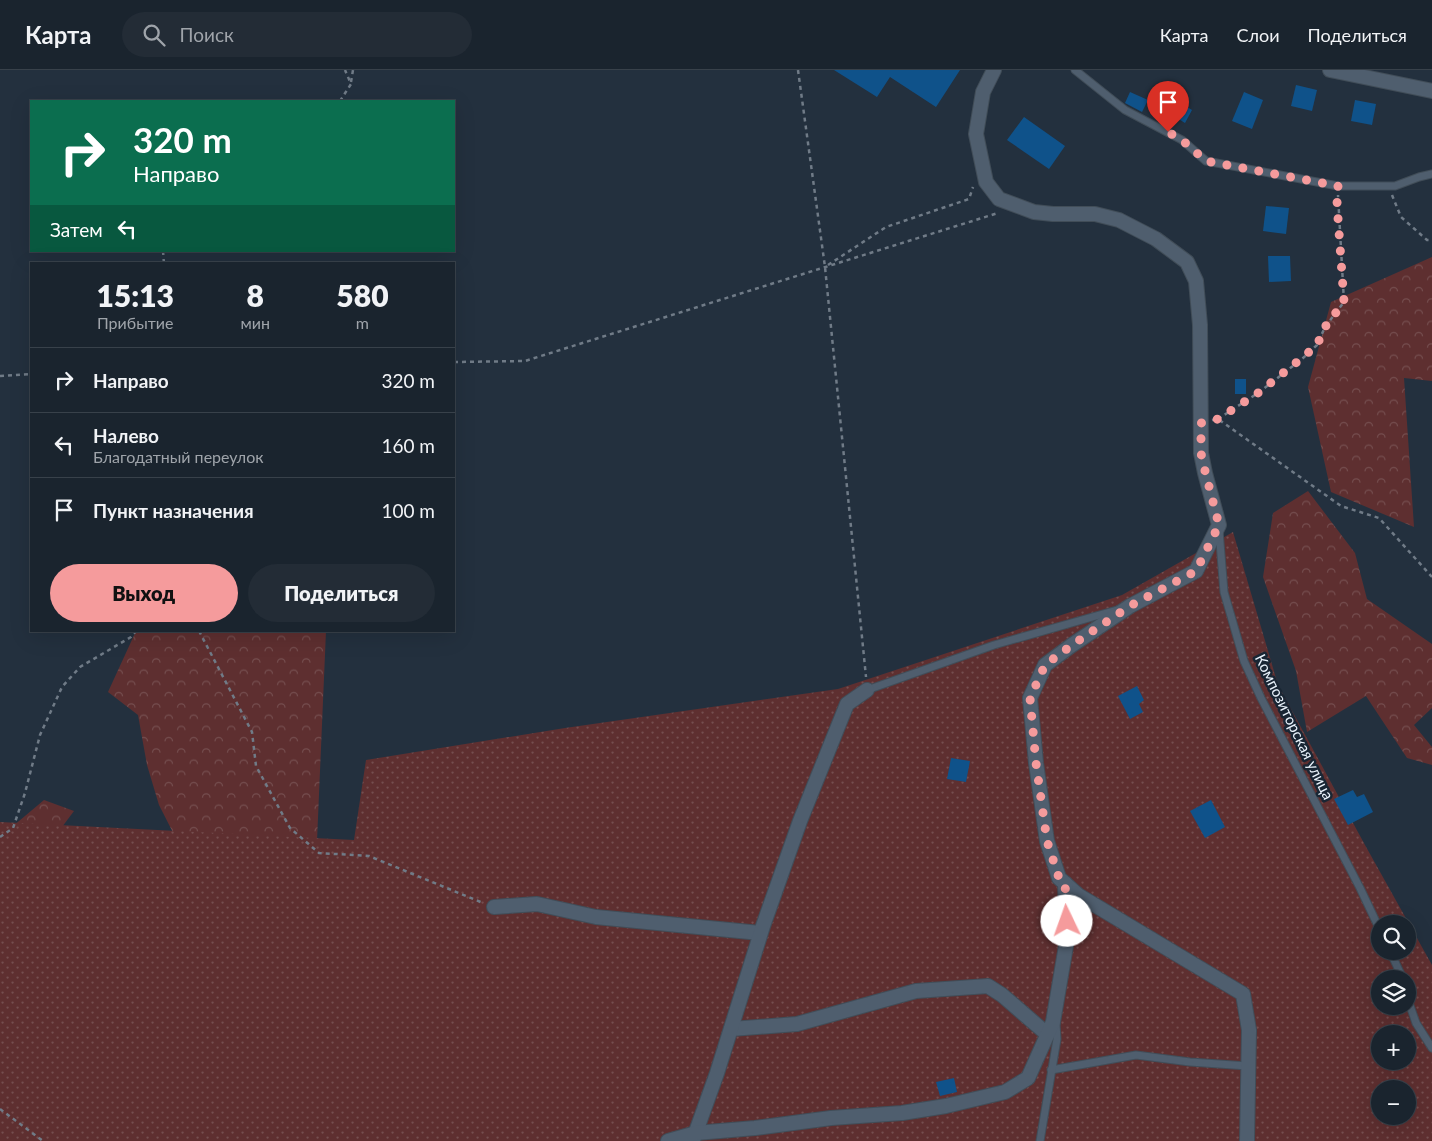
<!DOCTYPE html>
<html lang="ru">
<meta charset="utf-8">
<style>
:root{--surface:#1a242e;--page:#232c36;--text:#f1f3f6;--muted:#9fa4aa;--line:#38414a;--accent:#f59b9c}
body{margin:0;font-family:Lato,sans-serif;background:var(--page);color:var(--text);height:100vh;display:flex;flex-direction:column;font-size:19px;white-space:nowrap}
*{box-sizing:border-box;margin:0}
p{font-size:16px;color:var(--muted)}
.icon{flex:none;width:28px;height:28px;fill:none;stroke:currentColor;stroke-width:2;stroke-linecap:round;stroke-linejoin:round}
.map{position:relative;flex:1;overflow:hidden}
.sheet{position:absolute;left:30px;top:192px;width:425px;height:370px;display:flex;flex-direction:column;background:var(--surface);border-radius:0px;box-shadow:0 5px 20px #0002,0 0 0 1px var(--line)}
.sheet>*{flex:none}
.hud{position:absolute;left:30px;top:30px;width:425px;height:152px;border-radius:0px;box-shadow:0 5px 20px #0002,0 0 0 1px var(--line);background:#0b6e4f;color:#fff;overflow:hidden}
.tools{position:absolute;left:1371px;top:845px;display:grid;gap:10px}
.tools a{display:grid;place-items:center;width:45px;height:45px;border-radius:50%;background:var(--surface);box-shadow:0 5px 20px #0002,0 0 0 1px var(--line);font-size:25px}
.pin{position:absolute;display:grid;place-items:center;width:42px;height:42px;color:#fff;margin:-51px -21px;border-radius:50% 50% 50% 0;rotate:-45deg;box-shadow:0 0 5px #0007}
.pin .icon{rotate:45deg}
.me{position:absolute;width:55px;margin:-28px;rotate:357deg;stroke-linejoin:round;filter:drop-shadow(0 0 4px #0008)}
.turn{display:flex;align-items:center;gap:18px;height:105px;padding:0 20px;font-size:22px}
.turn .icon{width:65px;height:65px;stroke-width:2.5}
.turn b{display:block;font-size:35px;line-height:42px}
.then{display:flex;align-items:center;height:48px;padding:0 20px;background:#0003;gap:10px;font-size:19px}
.eta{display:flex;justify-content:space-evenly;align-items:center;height:85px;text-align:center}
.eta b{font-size:30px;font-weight:800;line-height:35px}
.cta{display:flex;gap:10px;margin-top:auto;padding:10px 20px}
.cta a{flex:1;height:58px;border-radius:30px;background:var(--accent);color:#111;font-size:20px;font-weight:800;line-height:58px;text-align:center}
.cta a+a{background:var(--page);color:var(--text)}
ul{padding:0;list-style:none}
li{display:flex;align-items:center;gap:15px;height:65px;padding:0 20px;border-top:1px solid var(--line)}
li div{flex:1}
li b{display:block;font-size:19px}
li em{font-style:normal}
header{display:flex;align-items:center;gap:30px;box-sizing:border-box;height:70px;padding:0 25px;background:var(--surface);border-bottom:1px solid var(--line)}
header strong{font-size:24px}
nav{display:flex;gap:28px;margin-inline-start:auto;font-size:18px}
.search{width:350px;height:45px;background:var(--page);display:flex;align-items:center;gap:12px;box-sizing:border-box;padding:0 18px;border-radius:28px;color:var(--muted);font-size:19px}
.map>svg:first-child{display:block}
.forest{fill:url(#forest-crowns)}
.garden{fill:url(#garden-dots);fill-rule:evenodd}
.building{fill:#0f528a}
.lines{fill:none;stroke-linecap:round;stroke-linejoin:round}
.service-casing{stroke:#414d58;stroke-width:9}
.minor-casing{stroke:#414d58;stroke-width:16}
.path{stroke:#707b87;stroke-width:2.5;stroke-dasharray:4 4;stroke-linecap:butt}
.service{stroke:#4f5e6e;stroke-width:7}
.minor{stroke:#4f5e6e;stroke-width:14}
.route{stroke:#f59b9c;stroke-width:9;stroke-dasharray:0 16.2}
.labels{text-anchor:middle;stroke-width:5;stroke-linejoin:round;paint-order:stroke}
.street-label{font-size:15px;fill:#eaf3fc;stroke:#192634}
</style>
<header>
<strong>Карта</strong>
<div class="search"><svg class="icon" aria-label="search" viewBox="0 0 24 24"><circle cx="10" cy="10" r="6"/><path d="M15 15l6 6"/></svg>Поиск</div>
<nav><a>Карта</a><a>Слои</a><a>Поделиться</a></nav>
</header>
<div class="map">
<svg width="1432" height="1071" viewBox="0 0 1432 1071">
<defs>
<pattern id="forest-crowns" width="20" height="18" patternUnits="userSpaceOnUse" patternTransform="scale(1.25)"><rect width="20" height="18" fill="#5e2f30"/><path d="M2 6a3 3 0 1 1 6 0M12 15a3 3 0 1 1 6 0" fill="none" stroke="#754e4f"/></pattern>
<pattern id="garden-dots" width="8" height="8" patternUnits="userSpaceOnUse" patternTransform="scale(1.25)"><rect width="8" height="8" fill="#5e2f30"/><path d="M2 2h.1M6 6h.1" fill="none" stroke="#754e4f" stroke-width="1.8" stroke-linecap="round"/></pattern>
</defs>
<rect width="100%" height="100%" fill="#23303e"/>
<g class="forest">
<polygon points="1432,187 1432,311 1404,308 1414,457 1331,422 1308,317 1331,232"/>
<polygon points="1308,421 1355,483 1367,529 1432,574 1432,638 1414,655 1432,677 1432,695 1407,688 1366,626 1307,662 1296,601 1263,507 1273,443"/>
<polygon points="136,561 326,561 317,771 489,828 486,1071 226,1071 287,974 105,1034 0,931 0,767 44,730 74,741 50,773 79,806 43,858 88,945 128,866 157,861 191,798 159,735 147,695 138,645 108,622"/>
</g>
<path class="garden" d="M1233,462L1278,615L1365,775L1432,895V1071H0V752L354,770L366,690L565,658L838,619L1122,525ZM1380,854H1408V881H1380ZM1380,909H1408V936H1380ZM1380,964H1408V991H1380ZM1380,1019H1408V1046H1380Z"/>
<g class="building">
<polygon points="834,0 960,0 936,37 890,7 877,27"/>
<polygon points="1296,15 1317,20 1312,41 1291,36"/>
<polygon points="1130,22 1148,30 1142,42 1125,33"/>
<polygon points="1244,22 1263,30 1252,59 1232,51"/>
<polygon points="1169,26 1192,40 1185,53 1161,38"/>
<polygon points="1355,30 1376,34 1372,55 1351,51"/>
<polygon points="1024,47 1065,76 1049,99 1007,70"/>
<polygon points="1266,136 1289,138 1286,164 1263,161"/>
<polygon points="1268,186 1290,186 1291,211 1269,212"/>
<rect x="1235" y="309" width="11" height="15"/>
<polygon points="1137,616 1144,630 1139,634 1143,642 1130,649 1118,626"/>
<polygon points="951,688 970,691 966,712 947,709"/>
<polygon points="1353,720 1357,727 1364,724 1373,742 1348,755 1334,729"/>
<polygon points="1211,730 1225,757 1205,768 1190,741"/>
<polygon points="954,1008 957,1022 940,1026 936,1012"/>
</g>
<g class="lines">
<defs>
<g id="service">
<polyline points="1075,0 1125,40 1182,70 1206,91 1338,116 1395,116 1419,107 1432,104"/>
<polyline points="1219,460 1224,522 1244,591 1261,628 1360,818 1380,860"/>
<polyline points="867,620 994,575 1117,540"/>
<polyline points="1390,881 1403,909"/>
<polyline points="1408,930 1416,953 1432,978"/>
<polyline points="1051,1000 1136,985 1190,992 1248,996"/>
<polyline points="1040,1071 1057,969 1056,954"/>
</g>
<g id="minor">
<polyline points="994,0 983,22 976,64 986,112 999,129 1034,142 1053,144 1095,144 1119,150 1156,169 1187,192 1196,211 1200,255 1201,383 1205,403 1219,455 1196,501 1130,536 1072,575 1045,595 1030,628 1036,693 1047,771 1059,808 1078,825 1243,924 1249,960 1247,1071"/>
<polyline points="1330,0 1432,21"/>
<polyline points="494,837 537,834 596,847 760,863"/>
<polyline points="731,959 797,954 916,921 988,916 1002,925 1047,964"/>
<polyline points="693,1070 717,1003 763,856 800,751 847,634 867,620"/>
<polyline points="668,1071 696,1063 755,1058 831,1048 902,1043 946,1036 1005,1022 1028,1008 1053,952 1067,870 1065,813"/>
</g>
</defs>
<use href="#service" class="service-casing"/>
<use href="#minor" class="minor-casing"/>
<g class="path">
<polyline points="798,0 825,197 866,607"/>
<polyline points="351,12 353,0"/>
<polyline points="340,31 351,14 345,0"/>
<polyline points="1392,125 1401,147 1427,170 1432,170"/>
<polyline points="163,181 164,194"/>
<polyline points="828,195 886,157 969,129 973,117"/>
<polyline points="454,292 525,291 998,143"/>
<polyline points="0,306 31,304"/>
<polyline points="1218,349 1258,323 1302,289 1317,275 1325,257 1344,232 1338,125"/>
<polyline points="1212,350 1218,349 1341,436 1379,448 1432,507"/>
<polyline points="199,561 252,662 256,696 290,758 319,783 369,786 483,833"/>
<polyline points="0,767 13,758 25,723 40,665 62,617 80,597 131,567 136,561"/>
<polyline points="0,1039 43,1071"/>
</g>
<use href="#service" class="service"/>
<use href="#minor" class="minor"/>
</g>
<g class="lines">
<polyline class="route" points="1067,851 1065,813 1059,808 1047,771 1036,693 1030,628 1045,595 1072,575 1130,536 1196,501 1219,455 1203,393 1201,383 1201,353 1218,349 1258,323 1302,288 1317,275 1325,257 1344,232 1337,134 1338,116 1206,91 1182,70 1168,62"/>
</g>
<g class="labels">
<g class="street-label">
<text transform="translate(1294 657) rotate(64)" y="5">Композиторская улица</text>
</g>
</g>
</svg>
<div class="tools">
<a><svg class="icon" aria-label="search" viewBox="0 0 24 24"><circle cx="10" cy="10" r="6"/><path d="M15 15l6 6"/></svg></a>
<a><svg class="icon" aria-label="layers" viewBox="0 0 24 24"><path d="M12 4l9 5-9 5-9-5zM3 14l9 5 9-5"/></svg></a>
<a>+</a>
<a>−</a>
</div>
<div class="pin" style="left:1168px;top:62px;background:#d93025"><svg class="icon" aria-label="arrive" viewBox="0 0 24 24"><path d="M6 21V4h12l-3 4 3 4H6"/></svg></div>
<svg class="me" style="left:1067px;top:851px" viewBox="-20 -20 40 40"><circle r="19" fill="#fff"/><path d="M0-13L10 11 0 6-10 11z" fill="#f59b9c"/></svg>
<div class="hud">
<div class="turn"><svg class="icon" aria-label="right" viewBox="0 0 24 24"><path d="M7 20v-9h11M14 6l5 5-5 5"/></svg><div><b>320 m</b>Направо</div></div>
<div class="then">Затем<svg class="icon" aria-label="left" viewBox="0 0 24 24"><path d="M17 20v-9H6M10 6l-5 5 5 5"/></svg></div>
</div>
<section class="sheet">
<div class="eta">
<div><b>15:13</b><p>Прибытие</p></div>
<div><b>8</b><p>мин</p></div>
<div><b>580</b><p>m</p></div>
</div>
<ul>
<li><svg class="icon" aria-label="right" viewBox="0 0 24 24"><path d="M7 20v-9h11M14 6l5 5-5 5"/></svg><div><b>Направо</b></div><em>320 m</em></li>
<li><svg class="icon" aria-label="left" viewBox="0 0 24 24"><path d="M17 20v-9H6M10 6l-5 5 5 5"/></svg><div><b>Налево</b><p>Благодатный переулок</p></div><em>160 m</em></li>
<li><svg class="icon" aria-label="arrive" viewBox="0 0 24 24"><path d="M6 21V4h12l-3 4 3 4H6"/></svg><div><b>Пункт назначения</b></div><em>100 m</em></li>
</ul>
<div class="cta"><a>Выход</a><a>Поделиться</a></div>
</section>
</div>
